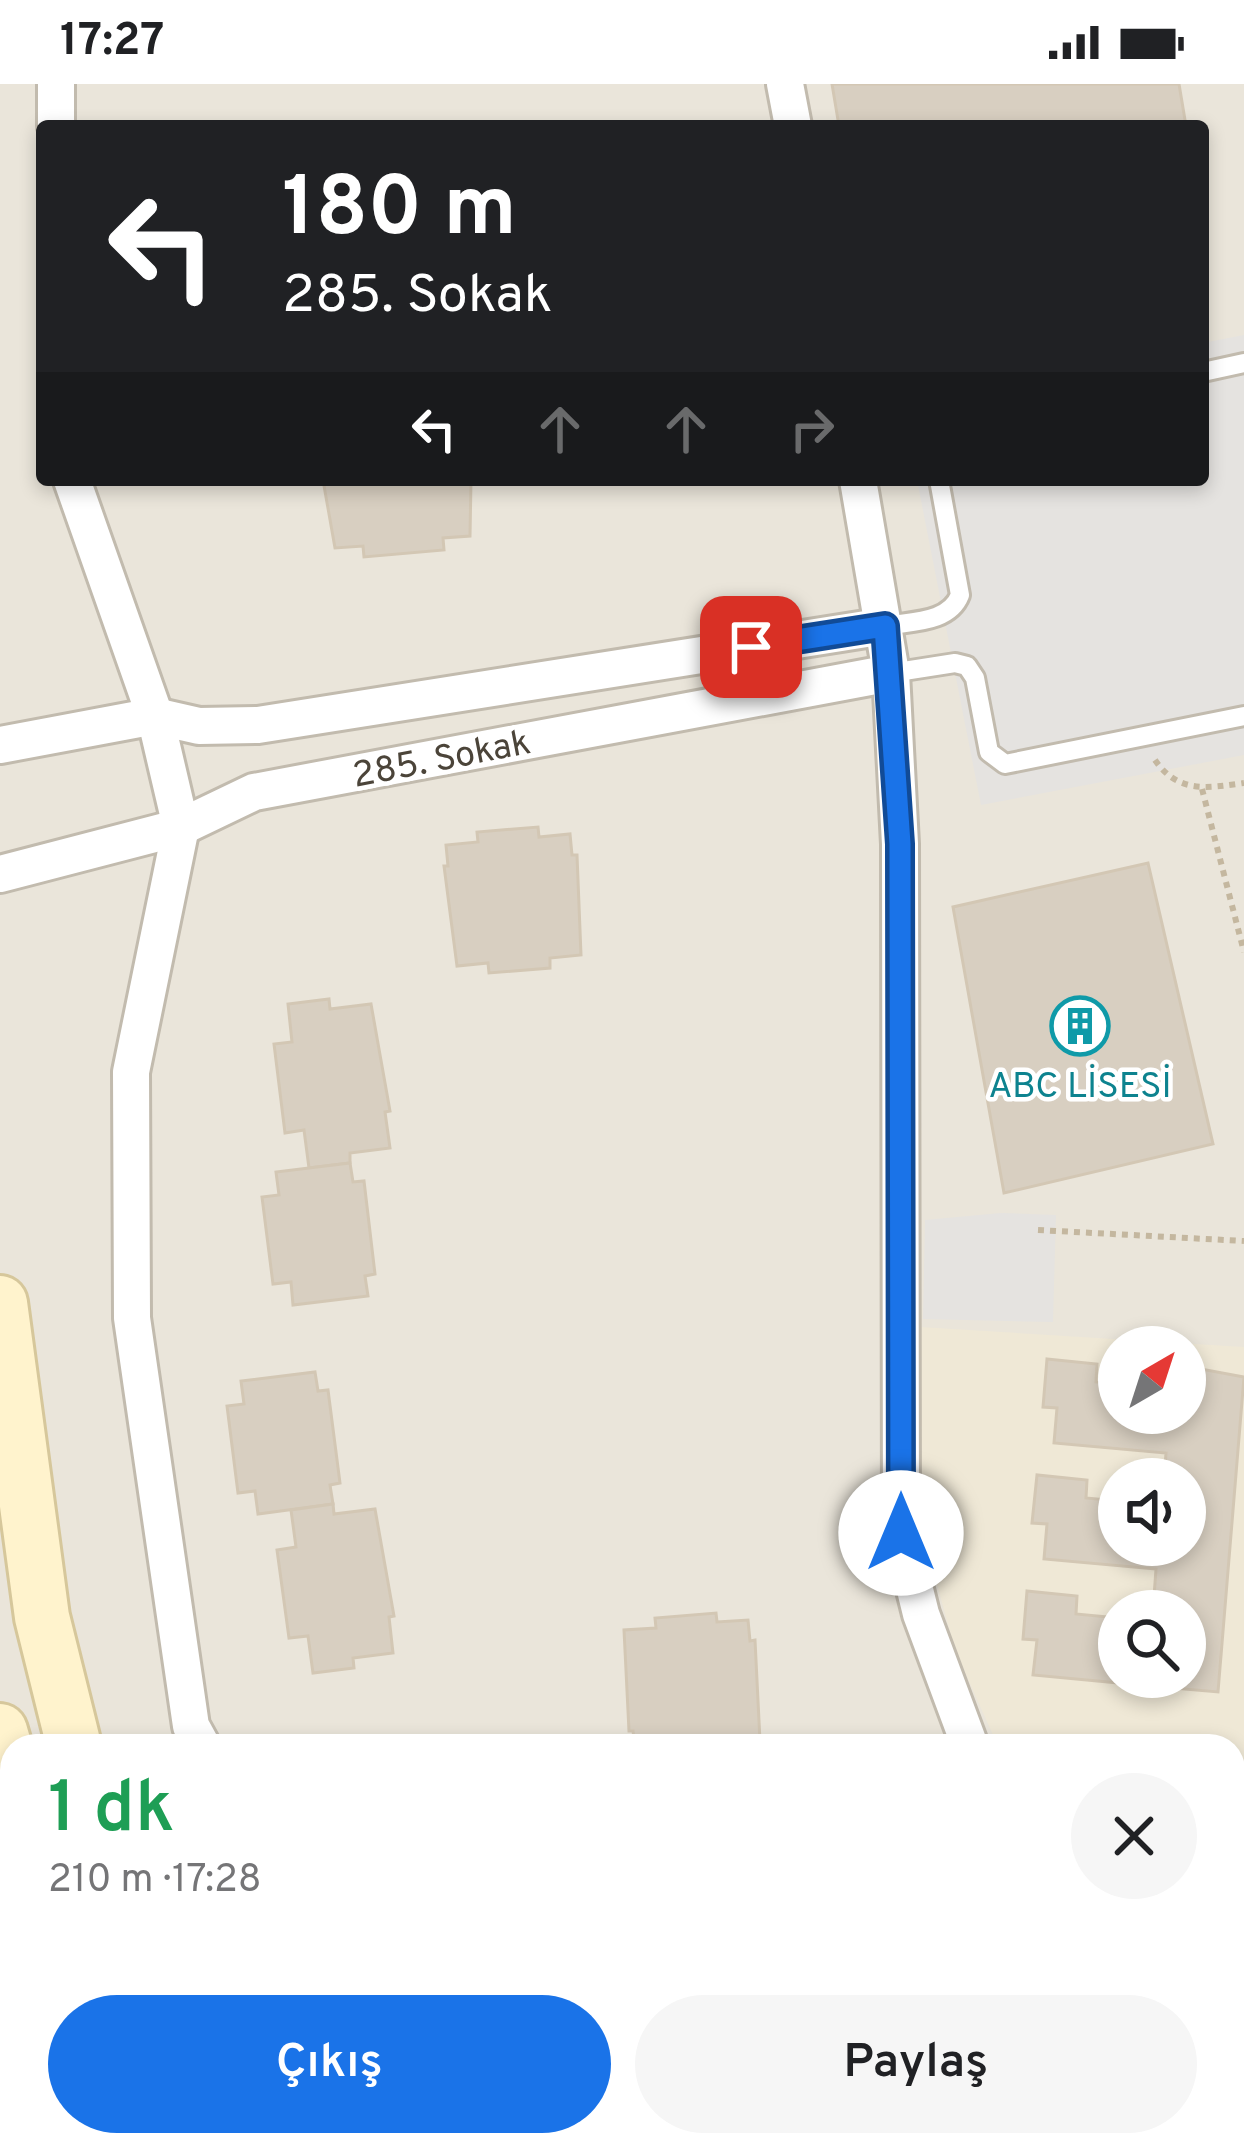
<!DOCTYPE html>
<html lang="tr">
<meta charset="utf-8">
<style>
:root{--surface:#fff;--page:#f6f6f6;--text:#202124;--muted:#757577;--accent:#1a73e8}
body{margin:0;font-family:Overpass,sans-serif;background:var(--page);color:var(--text);height:100vh;display:flex;flex-direction:column;font-size:45px;white-space:nowrap}
*{box-sizing:border-box;margin:0}
p{font-size:39px;color:var(--muted)}
.icon{flex:none;width:66px;height:66px;fill:none;stroke:currentColor;stroke-width:2;stroke-linecap:round;stroke-linejoin:round}
.map{position:relative;flex:1;overflow:hidden}
.details{position:absolute;left:0px;top:1650px;width:1245px;height:423px;display:flex;flex-direction:column;background:var(--surface);border-radius:36px 36px 0 0;box-shadow:0 6px 18px #0003}
.details>*{flex:none}
.hud{position:absolute;left:36px;top:36px;width:1173px;height:366px;border-radius:12px;box-shadow:0 6px 18px #0003;background:#202124;color:#fff;overflow:hidden}
.needle{width:78px;rotate:39deg}
.controls{position:absolute;left:1098px;top:1242px;display:grid;gap:24px}
.controls a{display:grid;place-items:center;width:108px;height:108px;border-radius:50%;background:var(--surface);box-shadow:0 6px 18px #0003;font-size:60px}
.pin{position:absolute;display:grid;place-items:center;width:102px;height:102px;color:#fff;margin:-51px;border-radius:24px;box-shadow:0 6px 18px #0006}
.me{position:absolute;width:132px;margin:-66px;rotate:0deg;stroke-linejoin:round;filter:drop-shadow(0 0 9px #0008)}
.turn{display:flex;align-items:center;gap:42px;height:252px;padding:0 48px;font-size:54px}
.turn .icon{width:156px;height:156px;stroke-width:2.5}
.turn b{display:block;font-size:84px;line-height:102px}
.lanes{display:flex;align-items:center;height:114px;padding:0 48px;background:#0003;justify-content:center;gap:60px;direction:ltr}
.lanes .off{opacity:.35}
.round{display:grid;place-items:center;flex:none;width:126px;height:126px;border-radius:63px;background:var(--page)}
.summary{display:flex;align-items:center;justify-content:space-between;height:204px;padding:0 48px}
h1{font-size:72px;font-weight:600;line-height:90px;color:#1e9e55}
.primary-button{display:flex;gap:24px;margin-top:auto;padding:24px 48px}
.primary-button a{flex:1;height:138px;border-radius:72px;background:var(--accent);color:#fff;font-size:48px;font-weight:600;line-height:138px;text-align:center}
.primary-button a+a{background:var(--page);color:var(--text)}
.status{display:flex;justify-content:space-between;align-items:center;height:84px;padding:0 60px;background:var(--surface);direction:ltr}
.status svg{height:33px;fill:currentColor}
.map>svg:first-child{display:block}
.residential{fill:#eae5da;fill-rule:evenodd}
.education{fill:#efe8d6;fill-rule:evenodd}
.parking{fill:#e5e3e0}
.building{fill:#d8cfc1;stroke:#d3c7b4;stroke-width:3}
.lines{fill:none;stroke-linecap:round;stroke-linejoin:round}
.service-casing{stroke:#c2bbae;stroke-width:24}
.minor-casing{stroke:#c2bbae;stroke-width:42}
.secondary-casing{stroke:#d6c79b;stroke-width:60}
.path{stroke:#c4b79f;stroke-width:6;stroke-dasharray:6 6;stroke-linecap:butt}
.service{stroke:#fff;stroke-width:18}
.minor{stroke:#fff;stroke-width:36}
.secondary{stroke:#fff3cd;stroke-width:54}
.route-casing{stroke:#114b97;stroke-width:30}
.route{stroke:#1a73e8;stroke-width:21}
.labels{text-anchor:middle;stroke-width:9;stroke-linejoin:round;paint-order:stroke}
.street-label{font-size:36px;fill:#4b4439;stroke:#fff}
.culture-label{font-size:36px;fill:#0d838f;stroke:#fff}
</style>
<div class="status"><b>17:27</b><svg viewBox="0 0 49 12"><path d="M0 12V9h3v3zM5 12V6h3v6zM10 12V3h3v9zM15 12V0h3v12zM26 1h20v11H26zM47 4h2v5h-2z"/></svg></div>
<div class="map">
<svg width="1244" height="2072" viewBox="0 0 1244 2072">
<rect width="100%" height="100%" fill="#f6f3ec"/>
<path class="residential" d="M0,0H1244V2072H0ZM42,42H1203V396H42ZM1119,1263H1185V1329H1119ZM1119,1395H1185V1461H1119ZM1119,1527H1185V1593H1119ZM12,1662H1233V2061H12Z"/>
<path class="education" d="M920,1243L1244,1263V1694L1233,1698V1662H998L955,1566L919,1434ZM1119,1263H1185V1329H1119ZM1119,1395H1185V1461H1119ZM1119,1527H1185V1593H1119Z"/>
<g class="parking">
<polygon points="1244,251 1244,671 981,721 917,396 1203,396 1203,259"/>
<polygon points="1001,1129 1056,1131 1053,1238 923,1235 925,1136"/>
</g>
<g class="building">
<polygon points="832,0 1179,0 1186,42 839,42"/>
<polygon points="323,396 471,396 470,452 443,454 444,466 364,473 363,462 335,464"/>
<polygon points="538,743 539,753 570,750 572,771 577,771 581,871 550,874 550,884 489,889 488,879 457,882 444,782 448,782 446,761 478,758 477,748"/>
<polygon points="1148,779 1213,1060 1004,1109 953,823"/>
<polygon points="329,915 330,925 371,920 390,1027 385,1028 390,1064 350,1069 350,1079 309,1084 304,1046 285,1049 274,960 292,958 288,920"/>
<polygon points="350,1079 353,1098 364,1097 375,1190 365,1192 368,1212 293,1221 291,1198 273,1200 262,1113 279,1111 276,1088"/>
<polygon points="1047,1275 1097,1280 1096,1298 1119,1300 1119,1329 1185,1329 1185,1282 1244,1293 1218,1608 1172,1604 1173,1593 1185,1593 1185,1527 1153,1527 1156,1485 1044,1475 1047,1440 1032,1439 1037,1391 1087,1396 1086,1414 1119,1417 1119,1461 1185,1461 1185,1395 1164,1395 1166,1369 1054,1359 1057,1324 1043,1323"/>
<polygon points="315,1288 318,1307 328,1306 340,1399 330,1401 333,1420 258,1430 255,1407 238,1409 227,1322 244,1320 241,1297"/>
<polygon points="333,1420 334,1430 375,1425 394,1532 389,1533 393,1569 353,1574 354,1584 313,1589 308,1552 289,1554 277,1466 296,1463 291,1426"/>
<polygon points="1027,1507 1077,1512 1076,1530 1119,1534 1119,1593 1152,1593 1151,1602 1033,1591 1037,1556 1023,1555"/>
<polygon points="716,1529 717,1538 748,1536 750,1557 755,1556 760,1657 728,1662 635,1662 633,1647 629,1647 624,1546 656,1544 655,1534"/>
<polygon points="1244,1828 1244,1958 1233,1959 1233,1829"/>
</g>
<g class="lines">
<defs>
<g id="service">
<polyline points="1203,288 1244,279"/>
<path d="M885,542C912,537 949,539 960,511L939,396"/>
<polyline points="891,589 955,579 967,582 975,594 989,668 1005,680 1244,632"/>
<polyline points="0,1924 12,1952"/>
<polyline points="63,2061 69,2072"/>
</g>
<g id="minor">
<polyline points="56,0 56,42"/>
<polyline points="785,0 793,42"/>
<polyline points="72,396 155,632 181,743 131,988 132,1234 191,1642 202,1662"/>
<polyline points="858,396 891,589 900,760 901,1449 921,1530 970,1662"/>
<polyline points="0,661 155,632 199,642 258,641 885,542"/>
<polyline points="0,790 181,743 254,708 891,589"/>
<polyline points="1233,1717 1244,1713"/>
<polyline points="404,2061 409,2072"/>
<polyline points="562,2072 579,2061"/>
</g>
<g id="secondary">
<polyline points="0,1219 42,1533 74,1662"/>
<polyline points="0,1647 12,1688"/>
<polyline points="166,2061 173,2072"/>
<polyline points="238,2061 244,2072"/>
</g>
</defs>
<use href="#service" class="service-casing"/>
<use href="#minor" class="minor-casing"/>
<use href="#secondary" class="secondary-casing"/>
<g class="path">
<path d="M1155,676C1178,710 1208,704 1244,699"/>
<polyline points="1202,705 1244,868"/>
<polyline points="1038,1146 1244,1157"/>
<polyline points="0,1824 12,1822"/>
</g>
<use href="#service" class="service"/>
<use href="#minor" class="minor"/>
<use href="#secondary" class="secondary"/>
</g>
<g class="lines">
<defs>
<polyline id="route" points="751,563 885,542 900,760 901,1449"/>
</defs>
<use href="#route" class="route-casing"/>
<use href="#route" class="route"/>
</g>
<defs>
<symbol id="building-ring" viewBox="-11 -11 22 22"><circle r="9.5" fill="#fff" stroke="#0f9aa8" stroke-width="1.5"/><path d="M-4-6H4V6H1V3H-1V6H-4ZM-2.5-4.3h1.7v1.8h-1.7ZM.8-4.3h1.7v1.8H.8ZM-2.5-1h1.7V.8h-1.7ZM.8-1h1.7V.8H.8Z" fill="#0f9aa8"/></symbol>
</defs>
<g fill-rule="evenodd">
<use href="#building-ring" x="1047" y="909" width="66" height="66"/>
</g>
<g class="labels">
<g class="street-label">
<text transform="translate(441 673) rotate(-11)" y="13">285. Sokak</text>
</g>
<g class="culture-label">
<text x="1080" y="1013">ABC LİSESİ</text>
</g>
</g>
</svg>
<div class="controls">
<a><svg class="needle" viewBox="-14 -14 28 28"><path d="M0-13l5 13h-10z" fill="#e53935"/><path d="M0 13l5-13h-10z" fill="#757577"/></svg></a>
<a><svg class="icon" aria-label="sound" viewBox="0 0 24 24"><path d="M4 9h4l5-4v14l-5-4H4zM17 9q2 3 0 6"/></svg></a>
<a><svg class="icon" aria-label="search" viewBox="0 0 24 24"><circle cx="10" cy="10" r="6"/><path d="M15 15l6 6"/></svg></a>
</div>
<div class="pin" style="left:751px;top:563px;background:#d93025"><svg class="icon" aria-label="arrive" viewBox="0 0 24 24"><path d="M6 21V4h12l-3 4 3 4H6"/></svg></div>
<svg class="me" style="left:901px;top:1449px" viewBox="-20 -20 40 40"><circle r="19" fill="#fff"/><path d="M0-13L10 11 0 6-10 11z" fill="#1a73e8"/></svg>
<div class="hud">
<div class="turn"><svg class="icon" aria-label="left" viewBox="0 0 24 24"><path d="M17 20v-9H6M10 6l-5 5 5 5"/></svg><div><b>180 m</b>285. Sokak</div></div>
<div class="lanes"><svg class="icon" aria-label="left" viewBox="0 0 24 24"><path d="M17 20v-9H6M10 6l-5 5 5 5"/></svg><svg class="icon off" aria-label="ahead" viewBox="0 0 24 24"><path d="M12 20V5M6 11l6-6 6 6"/></svg><svg class="icon off" aria-label="ahead" viewBox="0 0 24 24"><path d="M12 20V5M6 11l6-6 6 6"/></svg><svg class="icon off" aria-label="right" viewBox="0 0 24 24"><path d="M7 20v-9h11M14 6l5 5-5 5"/></svg></div>
</div>
<section class="details">
<div class="summary"><div><h1>1 dk</h1><p>210 m · 17:28</p></div><a class="round"><svg class="icon" aria-label="close" viewBox="0 0 24 24"><path d="M6 6l12 12M18 6L6 18"/></svg></a></div>
<div class="primary-button"><a>Çıkış</a><a>Paylaş</a></div>
</section>
</div>
